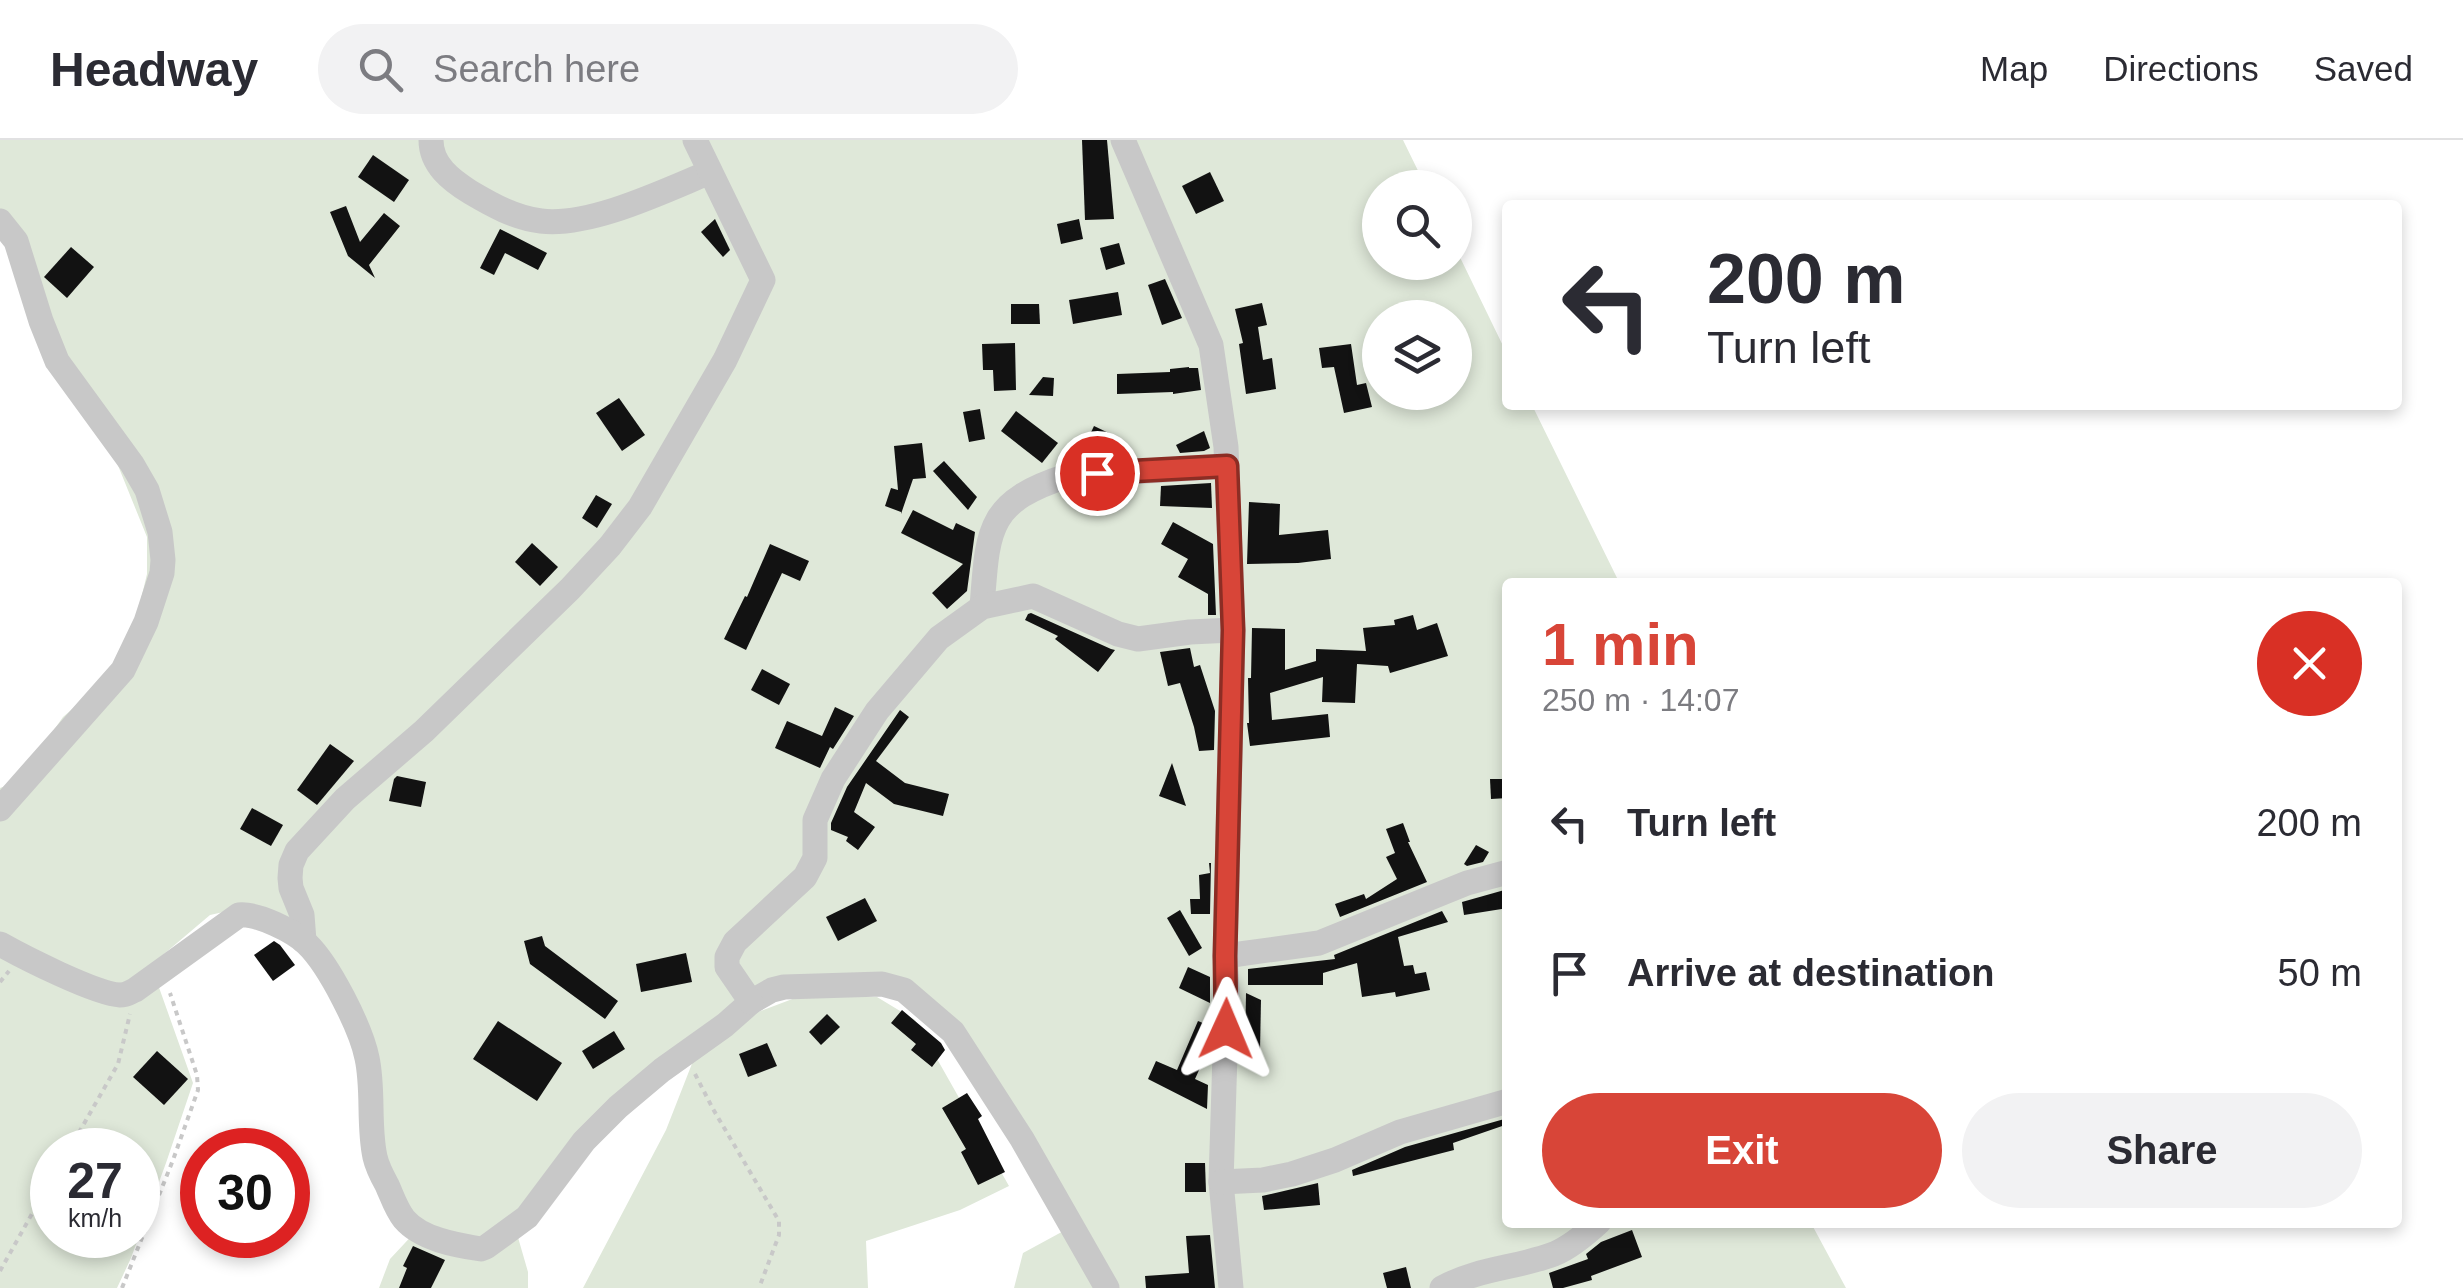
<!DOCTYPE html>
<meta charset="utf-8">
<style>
:root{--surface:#fff;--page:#f2f2f3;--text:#2b2b33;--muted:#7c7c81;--line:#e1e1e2;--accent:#d84538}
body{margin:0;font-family:Helvetica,sans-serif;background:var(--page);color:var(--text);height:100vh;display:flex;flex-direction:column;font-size:38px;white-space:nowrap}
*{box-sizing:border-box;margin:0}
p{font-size:32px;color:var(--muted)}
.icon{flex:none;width:55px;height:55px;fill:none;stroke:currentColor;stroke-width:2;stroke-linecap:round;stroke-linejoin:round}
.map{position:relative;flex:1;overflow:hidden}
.drawer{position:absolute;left:1502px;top:438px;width:900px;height:650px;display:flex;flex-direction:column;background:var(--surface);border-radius:10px;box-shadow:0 5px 15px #0003}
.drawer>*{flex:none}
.banner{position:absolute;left:1502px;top:60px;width:900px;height:210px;border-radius:10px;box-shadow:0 5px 15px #0003;background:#fff;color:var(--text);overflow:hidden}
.tools{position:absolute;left:1362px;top:30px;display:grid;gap:20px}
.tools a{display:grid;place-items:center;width:110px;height:110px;border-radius:50%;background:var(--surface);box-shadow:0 5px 15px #0003;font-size:50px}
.speed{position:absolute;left:30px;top:988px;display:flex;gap:20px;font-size:50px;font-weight:700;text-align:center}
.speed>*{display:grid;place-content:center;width:130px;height:130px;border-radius:50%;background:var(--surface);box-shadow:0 5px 15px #0003;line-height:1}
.speed small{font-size:25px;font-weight:400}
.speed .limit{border:15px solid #d22;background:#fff;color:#111}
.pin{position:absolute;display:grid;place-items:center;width:85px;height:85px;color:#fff;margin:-42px;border:5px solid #fff;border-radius:50%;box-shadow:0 2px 10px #0007}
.me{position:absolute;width:110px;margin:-55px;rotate:1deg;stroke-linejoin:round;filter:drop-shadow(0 0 8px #0008)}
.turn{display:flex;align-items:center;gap:35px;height:210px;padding:0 40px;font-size:45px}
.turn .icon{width:130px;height:130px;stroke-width:2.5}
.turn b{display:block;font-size:70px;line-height:85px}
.round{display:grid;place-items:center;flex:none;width:105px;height:105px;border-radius:52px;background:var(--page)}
.summary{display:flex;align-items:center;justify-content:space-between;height:170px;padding:0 40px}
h1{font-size:60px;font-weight:700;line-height:75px;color:var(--accent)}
.action{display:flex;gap:20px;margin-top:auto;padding:20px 40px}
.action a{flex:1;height:115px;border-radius:60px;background:var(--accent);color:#fff;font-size:40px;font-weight:700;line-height:115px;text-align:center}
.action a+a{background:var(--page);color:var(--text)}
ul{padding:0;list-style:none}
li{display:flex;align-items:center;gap:30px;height:150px;padding:0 40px}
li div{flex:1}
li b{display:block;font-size:38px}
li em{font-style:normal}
header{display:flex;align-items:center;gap:60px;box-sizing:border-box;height:140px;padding:0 50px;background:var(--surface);border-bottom:2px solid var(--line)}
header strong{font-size:48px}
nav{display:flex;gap:55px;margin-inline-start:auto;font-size:35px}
.search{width:700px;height:90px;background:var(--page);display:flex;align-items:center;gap:25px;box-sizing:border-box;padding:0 35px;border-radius:55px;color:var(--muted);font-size:38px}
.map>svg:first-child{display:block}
.green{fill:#dfe8d9;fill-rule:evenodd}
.building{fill:#121212}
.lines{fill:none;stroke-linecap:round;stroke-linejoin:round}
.path{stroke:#c8c8c8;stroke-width:4;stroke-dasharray:5 5;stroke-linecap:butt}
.minor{stroke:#c8c8c8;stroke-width:25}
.route-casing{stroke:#8c2d24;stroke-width:25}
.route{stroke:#d84538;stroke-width:18}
</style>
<header>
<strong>Headway</strong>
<div class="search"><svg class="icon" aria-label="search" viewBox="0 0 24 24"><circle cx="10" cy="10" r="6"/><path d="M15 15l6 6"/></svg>Search here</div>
<nav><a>Map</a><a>Directions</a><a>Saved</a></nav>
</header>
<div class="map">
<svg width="2463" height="1148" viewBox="0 0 2463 1148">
<rect width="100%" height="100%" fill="#fff"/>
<g class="green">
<path d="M0,0H1403L1426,47L1380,48V122H1455V107L1507,214L1508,265H1532L1619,442H1508V1082L1811,1083L1846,1148H1014L1023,1113L1069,1088L1019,1001L902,840L774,844L718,883L515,1087L528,1132V1148H379L390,1119L418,1089L401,1071L377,1017L376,927L322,827L246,767L210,775L151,825L193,943L166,1023L131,1118L117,1148H0V648L18,641L63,577L111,536L135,484L147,434V397L102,286L0,79ZM1380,178H1455V252H1380ZM52,1010H138V1095H52Z"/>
<polygon points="803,855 877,857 915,880 1009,1046 960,1070 866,1101 868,1148 583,1148 666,990 695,916 742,878"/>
</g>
<g class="building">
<polygon points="1082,0 1107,0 1114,79 1085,80"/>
<polygon points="373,15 409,40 394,62 358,37"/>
<polygon points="1210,32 1224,61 1196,74 1182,46"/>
<polygon points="346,66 360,102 384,73 400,86 369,125 375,138 348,116 330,72"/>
<polygon points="715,79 730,110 723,117 701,92"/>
<polygon points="1079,79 1083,99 1061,104 1057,84"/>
<polygon points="500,89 547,113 538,130 505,113 494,135 480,128"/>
<polygon points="1119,103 1125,124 1106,130 1100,108"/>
<polygon points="71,107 94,127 67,158 44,137"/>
<polygon points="1165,139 1182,178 1162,185 1148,145"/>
<polygon points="1118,152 1122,175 1073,184 1069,160"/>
<polygon points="1262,163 1267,185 1258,187 1263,220 1272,218 1276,249 1246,254 1239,204 1243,203 1235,169"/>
<polygon points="1011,164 1039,164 1040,184 1011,184"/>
<polygon points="1015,203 1016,250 994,251 993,230 983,230 982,204"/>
<polygon points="1351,204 1357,245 1366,243 1372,267 1344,273 1334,227 1322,228 1319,208"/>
<polygon points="1189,227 1189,228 1198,228 1201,250 1173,254 1173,252 1117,254 1117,234 1170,232 1170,229"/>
<polygon points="1043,237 1054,238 1053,256 1029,255"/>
<polygon points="619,258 645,295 622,311 596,273"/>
<polygon points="980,269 985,299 969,302 963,272"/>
<polygon points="1016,271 1058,303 1042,323 1001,291"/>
<polygon points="1094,286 1115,296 1106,315 1085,305"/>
<polygon points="1204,291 1210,308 1204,311 1180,313 1176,305"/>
<polygon points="922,303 926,338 913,339 901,374 901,372 885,366 891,348 898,350 894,306"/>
<polygon points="944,321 977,357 968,370 933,331"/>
<polygon points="1211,343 1212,368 1160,366 1161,346"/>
<polygon points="596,355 612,364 597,388 582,378"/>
<polygon points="1249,362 1280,364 1279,395 1328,390 1331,419 1298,423 1247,424"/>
<polygon points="913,370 953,390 956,383 975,392 967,451 947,469 932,453 963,424 901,393"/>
<polygon points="1173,382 1213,404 1216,475 1208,475 1208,454 1178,437 1188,419 1161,404"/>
<polygon points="532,403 558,427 540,446 515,422"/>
<polygon points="770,404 809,421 800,441 782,433 746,510 724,499 745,456 747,457"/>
<polygon points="1031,473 1111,509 1115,510 1098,532 1055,499 1058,496 1025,480 1028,474"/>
<polygon points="1413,475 1417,490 1437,483 1448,516 1390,533 1388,526 1357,524 1355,563 1322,562 1323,537 1270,553 1272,580 1328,574 1330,597 1250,606 1247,583 1249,583 1248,538 1251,538 1252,488 1285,489 1285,530 1316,521 1316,509 1366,511 1363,488 1395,485 1394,480"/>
<polygon points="1190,508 1194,527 1200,525 1215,571 1214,610 1199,611 1194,587 1180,543 1168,546 1160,512"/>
<polygon points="762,529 790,544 779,565 751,550"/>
<polygon points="835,567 854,576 833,609 830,607 820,628 775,608 787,581 822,596"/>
<polygon points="900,570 909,577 876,621 905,643 949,654 943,676 894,664 866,643 854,672 875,687 858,710 846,701 848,697 831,690 831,683 847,647"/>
<polygon points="330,604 354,621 317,665 297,650"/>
<polygon points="1172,623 1186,666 1159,656"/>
<polygon points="397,636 426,642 421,667 389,661 394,639"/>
<polygon points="1490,639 1508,639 1508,658 1491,659"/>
<polygon points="252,668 283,685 271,706 240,689"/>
<polygon points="1403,683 1410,702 1408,702 1427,742 1340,777 1335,764 1364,754 1366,759 1397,739 1386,717 1395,713 1386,689"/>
<polygon points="1476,705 1489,712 1483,722 1467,726 1464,724"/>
<polygon points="1209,723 1211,723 1210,774 1191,774 1190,759 1200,759 1199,735 1210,733"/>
<polygon points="1508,749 1508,768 1464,775 1462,762"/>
<polygon points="865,758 877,781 838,801 826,777"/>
<polygon points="1180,770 1202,808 1189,816 1167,778"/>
<polygon points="1442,771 1448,782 1398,797 1404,826 1413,825 1415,834 1426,832 1430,850 1396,857 1395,852 1362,857 1357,823 1323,833 1323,845 1248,845 1248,829 1335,819 1334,815"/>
<polygon points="542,796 545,806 618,861 605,879 530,824 524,801"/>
<polygon points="274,801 280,805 295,825 273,841 254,815"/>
<polygon points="686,813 692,842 641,852 636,824"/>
<polygon points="1188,827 1210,837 1210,863 1179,848"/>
<polygon points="1246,853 1261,860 1260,911 1245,911"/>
<polygon points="902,870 941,903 945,910 932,927 911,910 916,904 891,883"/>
<polygon points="827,874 840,887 821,905 809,892"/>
<polygon points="498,881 562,923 537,961 473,919"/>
<polygon points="1198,881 1210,886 1209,908 1195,939 1208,945 1207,969 1148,939 1156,921 1177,930"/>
<polygon points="614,891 625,909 593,929 582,911"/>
<polygon points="767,903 777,926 748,937 739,914"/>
<polygon points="157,911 188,939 164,965 133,937"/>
<polygon points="967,953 982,976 978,979 1005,1032 978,1045 961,1012 966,1009 942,968"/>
<polygon points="1508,978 1508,984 1453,1003 1454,1010 1353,1036 1352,1030 1405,1007"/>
<polygon points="1185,1023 1205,1023 1206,1052 1185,1052"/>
<polygon points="1318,1043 1320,1065 1264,1070 1262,1056"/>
<polygon points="1632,1090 1642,1117 1591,1136 1592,1140 1563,1148 1553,1148 1549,1133 1588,1119 1586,1114 1601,1102"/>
<polygon points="1210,1095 1215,1148 1146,1148 1145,1136 1189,1133 1186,1096"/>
<polygon points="413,1106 445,1120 431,1148 399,1148 407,1128 403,1126"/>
<polygon points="1406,1127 1411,1148 1387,1148 1383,1133"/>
</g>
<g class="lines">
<g class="path">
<polyline points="0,842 9,831"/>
<polyline points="695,934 713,969 779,1081 779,1095 759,1148"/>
<polyline points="69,1010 118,924 130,874"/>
<polyline points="0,1131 52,1038"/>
<polyline points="122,1148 173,1020 198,950 197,935 170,853"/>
</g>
<g class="minor">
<path d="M431,0C431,25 451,40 470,52C492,65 515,78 541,81C590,87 664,51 710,32"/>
<polyline points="1123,0 1211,205 1226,307 1233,490 1225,816 1227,850 1221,1042 1231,1148"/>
<polyline points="0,81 16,101 41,181 57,221 132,324 147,350 160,392 163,420 162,433 146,482 123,530 0,669"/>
<path d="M982,467C988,390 986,362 1067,336L1227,326"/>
<polyline points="304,801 302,775 291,748 290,738 291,725 297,711 345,659 424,591 570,449 610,406 640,367 725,220 763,140 695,0"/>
<path d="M0,804C23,817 96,854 120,855C127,855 128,853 135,850L239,775C257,773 294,791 307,804C329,825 361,888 367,918C374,950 368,985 375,1017C377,1026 382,1036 387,1045C392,1056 396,1069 404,1079C421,1099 455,1105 481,1109L486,1107L527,1077L584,1001L618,967L662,930L725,885L751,862L772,850L784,847L882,844L904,850L953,892L1022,999L1107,1148"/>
<polyline points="1225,816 1319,803 1467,743 1508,732"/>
<polyline points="751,862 727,827 727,817 735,802 805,737 815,718 815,680 833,639 877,571 939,498 982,467 1033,456 1118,494 1138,499 1190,492 1233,490"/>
<polyline points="1221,1042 1263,1040 1292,1034 1335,1020 1400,992 1508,961"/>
<path d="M1442,1148C1478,1128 1517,1128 1554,1114C1571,1107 1586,1094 1599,1082"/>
</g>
</g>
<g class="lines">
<defs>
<polyline id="route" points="1097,333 1227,326 1233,490 1225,816 1226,889"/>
</defs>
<use href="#route" class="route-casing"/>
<use href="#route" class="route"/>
</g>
</svg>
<div class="tools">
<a><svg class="icon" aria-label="search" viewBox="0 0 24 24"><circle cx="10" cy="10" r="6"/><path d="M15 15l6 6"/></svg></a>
<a><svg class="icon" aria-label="layers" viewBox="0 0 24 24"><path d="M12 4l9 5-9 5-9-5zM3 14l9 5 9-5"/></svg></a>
</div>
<div class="speed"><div>27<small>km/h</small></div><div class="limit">30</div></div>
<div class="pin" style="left:1097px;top:333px;background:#d93025"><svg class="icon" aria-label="arrive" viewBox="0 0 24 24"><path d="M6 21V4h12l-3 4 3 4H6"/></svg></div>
<svg class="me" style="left:1226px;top:889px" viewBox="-20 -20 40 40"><path d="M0-17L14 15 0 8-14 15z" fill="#d84538" stroke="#fff" stroke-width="4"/></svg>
<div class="banner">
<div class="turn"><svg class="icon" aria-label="left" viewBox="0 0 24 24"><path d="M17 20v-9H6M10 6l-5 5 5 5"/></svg><div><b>200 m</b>Turn left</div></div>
</div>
<section class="drawer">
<div class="summary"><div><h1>1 min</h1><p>250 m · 14:07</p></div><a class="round" style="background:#d93025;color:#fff"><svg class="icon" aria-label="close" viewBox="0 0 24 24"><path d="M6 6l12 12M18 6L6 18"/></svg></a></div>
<ul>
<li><svg class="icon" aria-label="left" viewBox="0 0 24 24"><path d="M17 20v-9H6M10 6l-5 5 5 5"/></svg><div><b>Turn left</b></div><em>200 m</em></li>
<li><svg class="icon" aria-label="arrive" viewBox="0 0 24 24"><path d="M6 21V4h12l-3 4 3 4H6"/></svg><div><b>Arrive at destination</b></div><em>50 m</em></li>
</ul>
<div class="action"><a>Exit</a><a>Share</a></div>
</section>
</div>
